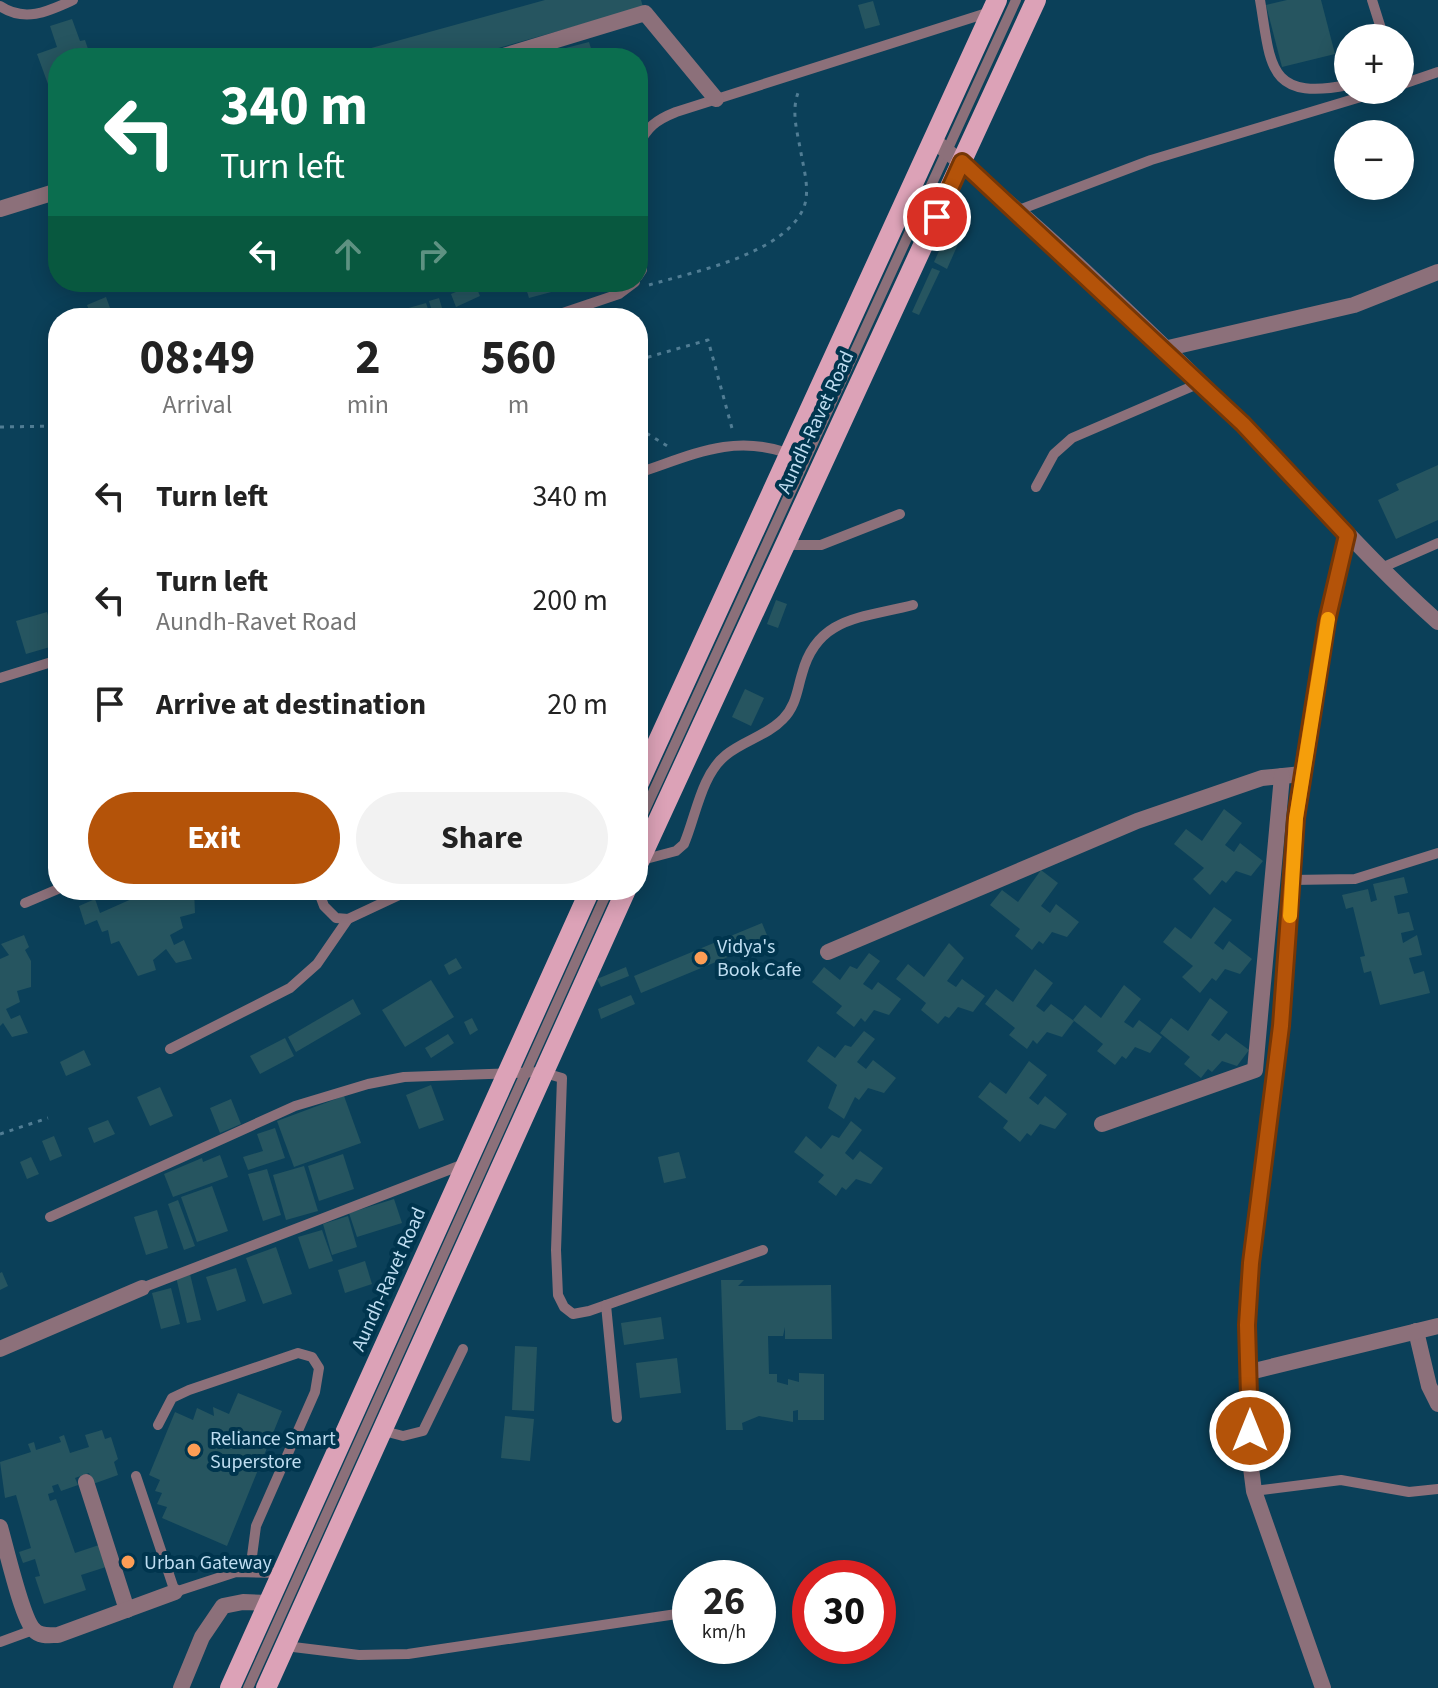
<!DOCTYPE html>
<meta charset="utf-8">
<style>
:root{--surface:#fff;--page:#f2f2f2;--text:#222;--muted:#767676;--accent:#b45309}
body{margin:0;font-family:"Source Sans 3",sans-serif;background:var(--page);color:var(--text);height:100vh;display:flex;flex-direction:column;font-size:30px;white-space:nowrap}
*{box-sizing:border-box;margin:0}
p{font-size:26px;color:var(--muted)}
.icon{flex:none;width:44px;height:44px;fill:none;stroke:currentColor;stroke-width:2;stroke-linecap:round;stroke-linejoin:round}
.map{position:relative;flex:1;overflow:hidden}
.details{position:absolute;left:48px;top:308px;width:600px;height:592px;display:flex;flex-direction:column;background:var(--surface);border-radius:32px;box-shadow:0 4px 20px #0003}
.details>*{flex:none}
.top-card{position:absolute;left:48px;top:48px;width:600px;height:244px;border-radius:32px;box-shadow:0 4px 20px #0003;background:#0b6e4f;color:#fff;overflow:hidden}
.fabs{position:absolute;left:1334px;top:24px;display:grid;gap:16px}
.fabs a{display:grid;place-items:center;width:80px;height:80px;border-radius:50%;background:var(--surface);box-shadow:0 4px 20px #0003;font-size:40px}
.speed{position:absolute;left:672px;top:1560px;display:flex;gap:16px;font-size:40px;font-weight:700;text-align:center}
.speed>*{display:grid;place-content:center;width:104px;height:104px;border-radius:50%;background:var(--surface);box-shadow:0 4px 20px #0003;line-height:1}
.speed small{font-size:20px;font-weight:400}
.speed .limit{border:12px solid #d22;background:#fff;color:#111}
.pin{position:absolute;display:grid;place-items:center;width:68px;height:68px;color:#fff;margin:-34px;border:4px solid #fff;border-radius:50%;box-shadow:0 2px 8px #0007}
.me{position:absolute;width:88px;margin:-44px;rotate:0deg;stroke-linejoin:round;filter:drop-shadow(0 0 6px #0008)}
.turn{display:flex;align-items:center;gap:28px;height:168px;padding:0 40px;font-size:36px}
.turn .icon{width:104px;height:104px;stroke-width:2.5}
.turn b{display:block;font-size:56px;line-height:68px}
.lanes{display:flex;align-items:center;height:76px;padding:0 40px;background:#0003;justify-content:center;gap:40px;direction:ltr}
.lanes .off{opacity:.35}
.eta{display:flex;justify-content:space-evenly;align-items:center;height:136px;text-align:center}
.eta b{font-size:48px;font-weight:700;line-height:56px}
.action{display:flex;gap:16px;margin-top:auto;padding:16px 40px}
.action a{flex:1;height:92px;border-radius:48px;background:var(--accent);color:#fff;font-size:32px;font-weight:700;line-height:92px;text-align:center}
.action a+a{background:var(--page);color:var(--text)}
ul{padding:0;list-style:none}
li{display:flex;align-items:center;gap:24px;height:104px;padding:0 40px}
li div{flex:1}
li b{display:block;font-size:30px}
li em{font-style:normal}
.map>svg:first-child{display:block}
.building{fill:#265560}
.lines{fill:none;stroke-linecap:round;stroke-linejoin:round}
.path{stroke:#517d94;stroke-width:3;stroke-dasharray:4 6;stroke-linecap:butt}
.service{stroke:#8c707a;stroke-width:10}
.minor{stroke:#8c707a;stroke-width:16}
.primary{stroke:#dca2b7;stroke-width:20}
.route-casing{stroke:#753606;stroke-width:20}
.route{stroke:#b45309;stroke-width:14}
.slow{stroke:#f59e0b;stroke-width:14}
.poi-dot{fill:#fd9d55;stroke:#00354e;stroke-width:3}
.labels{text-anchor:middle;stroke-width:8;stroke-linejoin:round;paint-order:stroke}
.street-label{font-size:20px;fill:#beddf1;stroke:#00354e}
.poi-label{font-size:20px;fill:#beddf1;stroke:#00354e;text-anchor:start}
</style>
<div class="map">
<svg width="1438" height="1688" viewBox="0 0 1438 1688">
<rect width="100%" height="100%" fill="#0b4059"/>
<g class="building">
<polygon points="545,0 641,0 643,7 463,58 335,58"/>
<polygon points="1287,0 1321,0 1335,54 1282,67 1266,5"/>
<polygon points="873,1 880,25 865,29 858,5"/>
<polygon points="72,19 80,41 85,40 91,58 58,58 58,93 52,95 37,54 57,47 50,26"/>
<polygon points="589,42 594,58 531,58 531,57"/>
<polygon points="949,229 962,235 947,269 934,262"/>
<polygon points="932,268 940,271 919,315 912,312"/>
<polygon points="524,282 553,282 555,291 529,298"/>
<polygon points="475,284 480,296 456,307 451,294"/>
<polygon points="106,297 110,308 91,315 87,305"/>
<polygon points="439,298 445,318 434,318 429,301"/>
<polygon points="426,303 431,318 407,318 405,309"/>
<polygon points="401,310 404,318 381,318"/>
<polygon points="1438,465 1438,520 1396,539 1378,500 1399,490 1396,484"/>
<polygon points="776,600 787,604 778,628 767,624"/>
<polygon points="47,612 57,645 26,654 16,621"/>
<polygon points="745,689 764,698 751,726 732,717"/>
<polygon points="1224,809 1242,823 1225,845 1234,852 1240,843 1263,861 1251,876 1236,871 1226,883 1222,880 1210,895 1193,879 1204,868 1174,844 1186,829 1202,841"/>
<polygon points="1041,870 1058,883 1041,906 1050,913 1056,904 1079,922 1067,937 1052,932 1043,944 1039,941 1032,950 1015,936 1020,929 990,905 1002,890 1018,902"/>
<polygon points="1404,877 1408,893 1394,896 1398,914 1409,912 1414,930 1401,933 1403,943 1417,935 1422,955 1409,958 1414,974 1424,971 1430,993 1380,1005 1371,971 1364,973 1360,957 1365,956 1353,907 1346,909 1342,895 1368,889 1371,902 1377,900 1373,884"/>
<polygon points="152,890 194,890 195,913 180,917 183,928 170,935 174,945 184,940 192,959 176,963 166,949 153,960 156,970 138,976 119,941 111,944 108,930 102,932 97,920 85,925 79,906 95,899 100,913"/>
<polygon points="1214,907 1232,920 1214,943 1223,950 1229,941 1252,959 1240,974 1225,969 1216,981 1212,978 1200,993 1182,977 1193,966 1163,942 1175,927 1191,939"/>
<polygon points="762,923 769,940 641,993 634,976"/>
<polygon points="24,935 29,947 25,950 31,961 31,987 17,991 20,1002 6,1009 11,1019 20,1015 28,1033 12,1037 3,1023 0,1026 0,959 9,955 1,944"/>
<polygon points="949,943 964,958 947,981 956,987 962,979 985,996 973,1012 958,1007 949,1018 945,1016 938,1024 921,1010 926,1003 896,979 908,964 924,977"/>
<polygon points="869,953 880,961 863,984 872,990 878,982 901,999 889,1015 874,1010 865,1022 861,1018 854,1027 836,1013 842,1006 812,982 824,967 840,980 850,966 857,969"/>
<polygon points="456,958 462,968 449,975 444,965"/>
<polygon points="626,967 629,976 601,987 597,979"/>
<polygon points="1035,969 1053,983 1036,1006 1044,1012 1051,1004 1074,1021 1062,1037 1047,1032 1037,1044 1033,1040 1027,1049 1009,1035 1015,1028 985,1004 996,989 1013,1002"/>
<polygon points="431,980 454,1017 405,1047 382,1010"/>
<polygon points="1124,985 1141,999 1124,1022 1133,1028 1139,1020 1162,1037 1150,1053 1135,1047 1126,1059 1122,1056 1115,1065 1097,1051 1103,1044 1073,1020 1085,1005 1101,1018"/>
<polygon points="631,995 635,1004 601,1019 598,1009"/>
<polygon points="1210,998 1228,1012 1211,1035 1219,1041 1226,1033 1249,1050 1237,1066 1222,1061 1212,1072 1208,1069 1201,1078 1184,1064 1190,1057 1160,1033 1171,1018 1188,1031"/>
<polygon points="353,999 361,1014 296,1052 288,1037"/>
<polygon points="472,1018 478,1030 470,1035 464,1022"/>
<polygon points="864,1031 875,1039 857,1062 866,1069 873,1060 896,1078 884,1093 868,1088 859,1100 855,1097 844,1119 828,1108 837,1085 807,1061 818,1046 835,1058 845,1045 851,1047"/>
<polygon points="448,1034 454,1043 431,1058 425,1048"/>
<polygon points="285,1038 294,1056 260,1074 250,1056"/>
<polygon points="84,1050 91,1065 66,1076 60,1062"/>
<polygon points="1029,1061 1047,1075 1029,1098 1038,1105 1045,1096 1067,1114 1055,1129 1040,1124 1031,1136 1027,1133 1020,1142 1003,1128 1008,1121 978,1097 990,1082 1006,1094"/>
<polygon points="431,1085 444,1120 419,1129 406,1095"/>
<polygon points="160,1087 173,1116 150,1126 137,1097"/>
<polygon points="344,1096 361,1143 294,1167 277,1121"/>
<polygon points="231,1099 241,1124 220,1133 210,1108"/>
<polygon points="108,1120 115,1134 94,1143 88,1128"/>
<polygon points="851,1121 862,1130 845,1153 853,1160 860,1151 883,1168 871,1184 856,1179 846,1190 842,1187 836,1196 818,1182 824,1175 794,1152 806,1136 821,1149 832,1135 839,1138"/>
<polygon points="275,1128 285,1158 248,1170 243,1157 263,1151 257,1134"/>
<polygon points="54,1136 62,1156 50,1161 42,1141"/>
<polygon points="679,1152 686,1178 664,1183 658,1157"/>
<polygon points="343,1154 354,1189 319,1201 308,1166"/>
<polygon points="220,1155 228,1177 173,1197 164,1174 202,1158 203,1162"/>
<polygon points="31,1157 39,1174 27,1179 20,1162"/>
<polygon points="304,1166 318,1211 286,1220 273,1175"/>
<polygon points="267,1169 281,1215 263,1221 248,1174"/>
<polygon points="212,1186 228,1231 197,1242 181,1197"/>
<polygon points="394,1199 402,1223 357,1237 349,1213"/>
<polygon points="178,1200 195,1246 184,1250 168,1204"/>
<polygon points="157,1210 168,1248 146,1255 134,1217"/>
<polygon points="348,1216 357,1247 332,1255 323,1224"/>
<polygon points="322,1230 333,1261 309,1269 298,1237"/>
<polygon points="276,1247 292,1294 263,1304 246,1258"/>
<polygon points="365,1261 372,1284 345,1293 338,1270"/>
<polygon points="236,1268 246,1301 217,1311 206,1277"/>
<polygon points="2,1272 8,1286 0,1290 0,1273"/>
<polygon points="190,1274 201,1320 187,1323 176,1277"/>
<polygon points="721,1280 744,1280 738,1286 831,1285 832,1339 785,1339 785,1327 783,1336 768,1336 769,1374 777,1374 777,1382 788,1385 788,1379 799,1382 799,1373 824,1374 824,1420 798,1420 798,1410 793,1411 793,1422 759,1416 742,1423 743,1430 726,1430"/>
<polygon points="171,1288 180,1324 161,1329 152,1293"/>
<polygon points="661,1317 664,1339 624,1345 621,1323"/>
<polygon points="515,1346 537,1347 534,1411 512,1410"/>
<polygon points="677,1358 681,1393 640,1398 636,1363"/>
<polygon points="238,1393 282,1411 227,1546 162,1518 167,1507 157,1504 162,1493 155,1491 160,1480 149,1475 175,1412 193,1420 197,1408 214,1416 213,1407 229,1414"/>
<polygon points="505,1416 534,1419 530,1461 501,1458"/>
<polygon points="102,1430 105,1439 111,1437 118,1459 114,1462 118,1475 93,1484 89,1473 75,1478 78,1485 61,1491 58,1484 52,1486 54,1492 48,1494 50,1501 56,1499 75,1553 99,1545 106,1567 81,1575 86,1590 44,1604 35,1577 40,1576 35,1559 23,1563 19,1552 31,1548 16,1495 5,1498 0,1462 31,1452 28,1444 34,1442 36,1450 61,1442 59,1437 64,1435 70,1453 89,1447 85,1435"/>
</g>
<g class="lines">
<g class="path">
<path d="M649,285C693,272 785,254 804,207C810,190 804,170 801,153C797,130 790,109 800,88"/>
<polyline points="638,360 708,340 733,432"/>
<polyline points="0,427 58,426"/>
<polyline points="638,428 669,447"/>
<polyline points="0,1134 48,1118"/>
</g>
<g class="service">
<path d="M1260,0C1271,65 1267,101 1348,85"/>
<polyline points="1372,0 1384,38"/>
<path d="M0,6C25,23 49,11 73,0"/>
<polyline points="1400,85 1438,72"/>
<path d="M638,146C647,127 656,120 676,112L990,12"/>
<polyline points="1016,211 1151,160 1384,90"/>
<polyline points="638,236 642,270 638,276"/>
<polyline points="548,318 619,294 635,282"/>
<path d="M638,473C693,455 731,434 788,453"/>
<polyline points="1036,487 1054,454 1072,438 1200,383"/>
<polyline points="785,545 821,545 900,514"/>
<polyline points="1379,569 1438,543"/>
<polyline points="0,678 58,660"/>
<polyline points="638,825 1016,0"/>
<path d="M642,860L676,851L684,844C696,816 701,775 726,755C743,741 768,735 783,719C796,706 797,690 802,674C817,616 863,618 913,605"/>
<polyline points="1292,880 1355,879 1438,853"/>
<polyline points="318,890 324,906 336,918 348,919"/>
<polyline points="25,903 58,889"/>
<polyline points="170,1049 290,988 317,964 348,919 410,890"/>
<polyline points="50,1217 295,1106 368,1084 404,1077 541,1072 562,1078 556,1250 558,1295 564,1307 573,1314 589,1311 763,1250"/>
<polyline points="142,1288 464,1164"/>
<polyline points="606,1305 617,1418"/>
<polyline points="158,1425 172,1398 189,1390 298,1353 312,1357 319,1368 315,1392 256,1526 250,1571"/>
<polyline points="380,1430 403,1436 423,1431 463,1349"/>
<polyline points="136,1476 175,1592 236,1572 283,1573"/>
<polyline points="1254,1491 1341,1480 1409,1492 1438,1489"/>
<polyline points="0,1642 33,1630"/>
<polyline points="285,1646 359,1655 408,1654 690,1612"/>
<polyline points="248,1688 608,890"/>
</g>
<g class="minor">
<polyline points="497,58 645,13 716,99"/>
<path d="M933,140C1041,226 1143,325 1242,423C1308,489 1368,560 1438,622"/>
<polyline points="0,209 58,191"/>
<polyline points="1164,349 1354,305 1438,272"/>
<polyline points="828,952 1137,821 1262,778 1302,774"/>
<polyline points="1102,1124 1255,1070 1282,776"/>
<polyline points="1416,1331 1429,1386 1438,1404"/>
<polyline points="0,1349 142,1288"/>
<polyline points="1250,1372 1438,1326"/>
<polyline points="86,1482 127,1610"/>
<path d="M0,1527C6,1547 22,1619 34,1630C40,1637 50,1635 58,1635L175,1592"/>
<polyline points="181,1688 202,1637 223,1606 243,1602 269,1603"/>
<polyline points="1323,1688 1254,1491 1250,1460 1247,1325 1251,1263 1281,1026 1296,818 1327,621 1347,535"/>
</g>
<g class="primary">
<polyline points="638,785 997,0"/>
<polyline points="638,864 1036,0"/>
<polyline points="230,1688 590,890"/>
<polyline points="266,1688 626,890"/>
</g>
</g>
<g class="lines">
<defs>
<polyline id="route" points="937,217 962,162 1243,424 1347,535 1327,621 1296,818 1281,1026 1251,1263 1247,1325 1250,1431"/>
</defs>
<use href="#route" class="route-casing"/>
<use href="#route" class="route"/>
<polyline class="slow" points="1290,916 1296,818 1328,619"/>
</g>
<g class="poi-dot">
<circle cx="701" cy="958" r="8"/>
<circle cx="194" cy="1450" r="8"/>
<circle cx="128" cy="1562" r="8"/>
</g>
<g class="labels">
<g class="street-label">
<text transform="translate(815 422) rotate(-65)" y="7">Aundh-Ravet Road</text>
<text transform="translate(388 1279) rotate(-66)" y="7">Aundh-Ravet Road</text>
</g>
<g class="poi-label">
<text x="717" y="953">Vidya's<tspan x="717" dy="23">Book Cafe</tspan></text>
<text x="210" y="1445">Reliance Smart<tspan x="210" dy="23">Superstore</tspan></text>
<text x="144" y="1569">Urban Gateway</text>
</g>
</g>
</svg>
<div class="fabs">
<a>+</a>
<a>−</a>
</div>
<div class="speed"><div>26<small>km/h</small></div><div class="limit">30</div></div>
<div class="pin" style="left:937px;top:217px;background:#d93025"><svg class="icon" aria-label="arrive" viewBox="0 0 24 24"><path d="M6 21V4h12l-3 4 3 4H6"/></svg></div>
<svg class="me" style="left:1250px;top:1431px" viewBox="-20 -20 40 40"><circle r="17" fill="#b45309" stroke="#fff" stroke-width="3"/><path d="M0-11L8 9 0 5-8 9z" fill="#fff"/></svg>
<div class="top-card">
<div class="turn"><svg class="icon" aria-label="left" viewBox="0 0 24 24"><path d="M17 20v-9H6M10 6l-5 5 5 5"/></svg><div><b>340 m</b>Turn left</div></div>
<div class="lanes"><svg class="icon" aria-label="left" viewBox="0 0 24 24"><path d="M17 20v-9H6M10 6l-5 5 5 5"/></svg><svg class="icon off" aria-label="ahead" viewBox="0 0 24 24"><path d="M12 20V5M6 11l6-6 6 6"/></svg><svg class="icon off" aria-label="right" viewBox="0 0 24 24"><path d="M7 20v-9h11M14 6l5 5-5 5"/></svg></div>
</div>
<section class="details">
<div class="eta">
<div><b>08:49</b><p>Arrival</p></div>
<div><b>2</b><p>min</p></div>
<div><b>560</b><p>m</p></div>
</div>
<ul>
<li><svg class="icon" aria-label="left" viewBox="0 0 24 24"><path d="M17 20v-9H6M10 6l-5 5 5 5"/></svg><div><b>Turn left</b></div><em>340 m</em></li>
<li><svg class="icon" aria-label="left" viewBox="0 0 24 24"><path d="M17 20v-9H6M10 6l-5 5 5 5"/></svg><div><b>Turn left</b><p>Aundh-Ravet Road</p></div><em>200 m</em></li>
<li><svg class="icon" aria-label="arrive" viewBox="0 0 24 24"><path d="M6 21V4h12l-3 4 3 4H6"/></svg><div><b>Arrive at destination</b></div><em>20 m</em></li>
</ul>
<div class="action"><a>Exit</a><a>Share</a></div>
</section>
</div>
